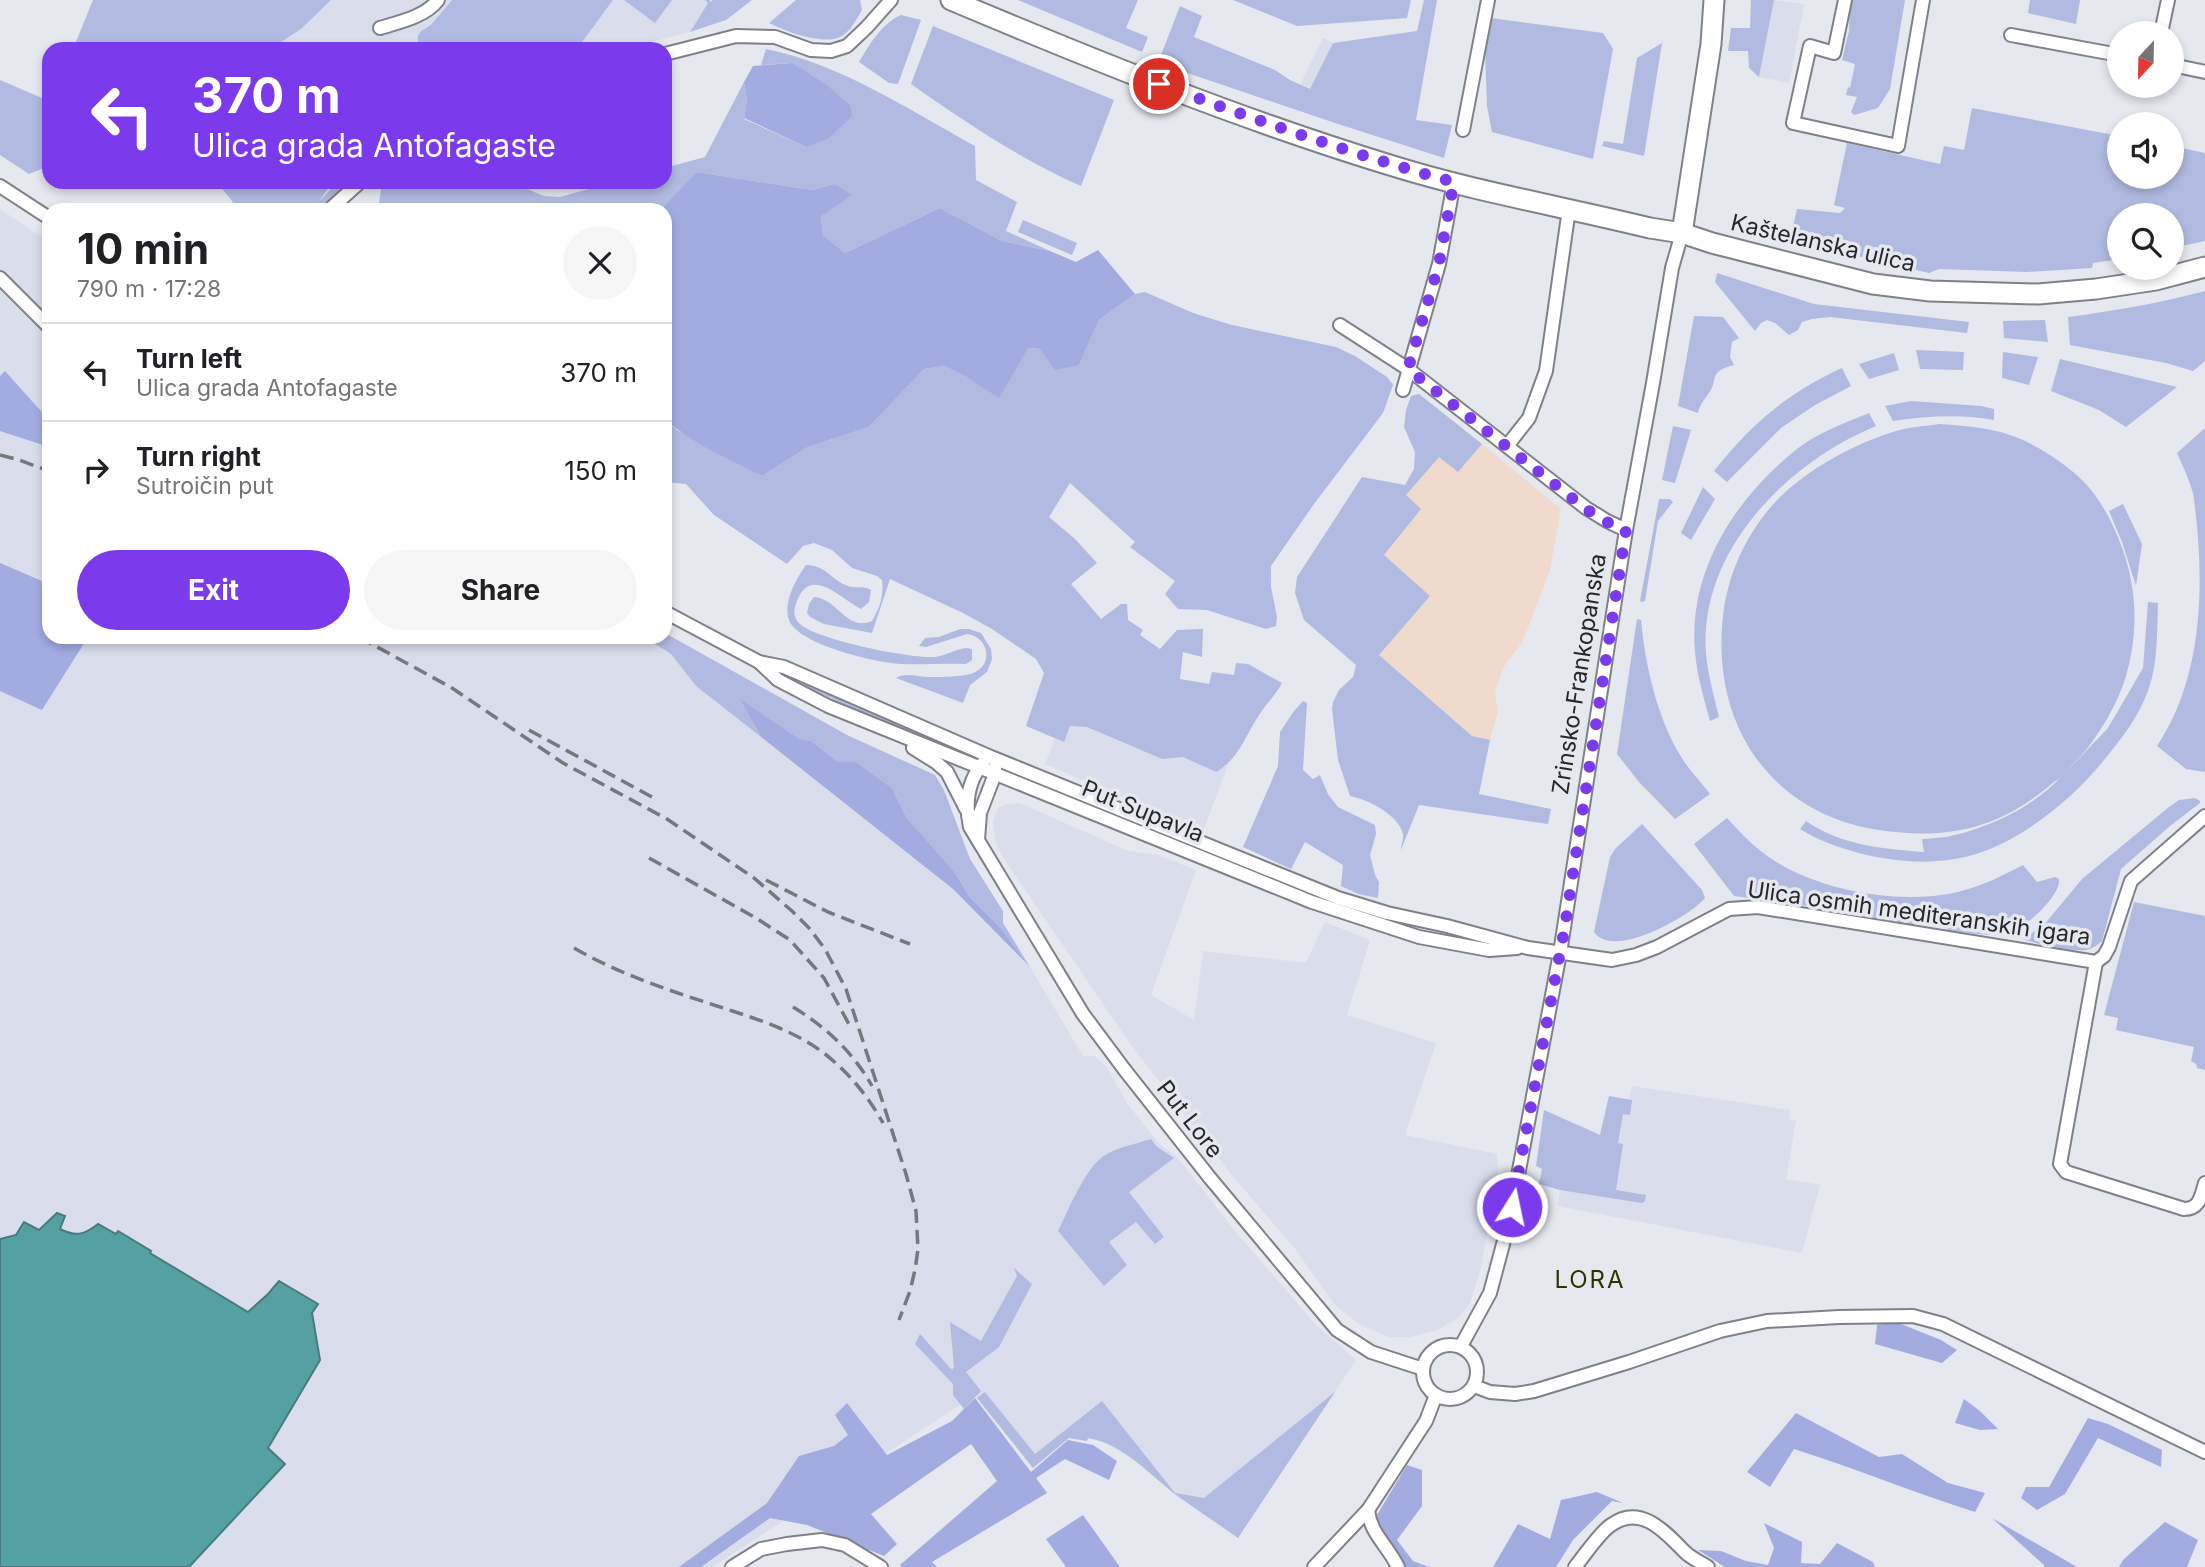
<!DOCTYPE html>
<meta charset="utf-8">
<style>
:root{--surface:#fff;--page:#f6f6f6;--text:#202124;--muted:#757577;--line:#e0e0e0;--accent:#7c3aed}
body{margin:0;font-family:Inter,sans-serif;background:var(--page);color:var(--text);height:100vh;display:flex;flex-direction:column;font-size:26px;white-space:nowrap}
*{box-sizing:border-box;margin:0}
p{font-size:23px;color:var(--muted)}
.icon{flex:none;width:38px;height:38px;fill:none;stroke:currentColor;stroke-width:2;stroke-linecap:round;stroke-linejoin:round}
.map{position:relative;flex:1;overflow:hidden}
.drawer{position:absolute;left:42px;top:203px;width:630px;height:441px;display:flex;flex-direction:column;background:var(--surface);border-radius:21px;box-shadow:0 4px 10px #0003}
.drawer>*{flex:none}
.hud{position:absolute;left:42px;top:42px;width:630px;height:147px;border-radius:21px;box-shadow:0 4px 10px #0003;background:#7c3aed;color:#fff;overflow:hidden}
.needle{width:46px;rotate:202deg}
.buttons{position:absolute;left:2107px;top:21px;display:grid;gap:14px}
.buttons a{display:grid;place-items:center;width:77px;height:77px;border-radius:50%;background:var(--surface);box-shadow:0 4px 10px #0003;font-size:35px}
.pin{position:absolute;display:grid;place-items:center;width:60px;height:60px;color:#fff;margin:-30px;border:4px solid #fff;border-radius:50%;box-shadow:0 2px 7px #0007}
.me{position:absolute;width:77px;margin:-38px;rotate:10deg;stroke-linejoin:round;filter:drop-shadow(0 0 5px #0008)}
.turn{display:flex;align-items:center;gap:24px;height:147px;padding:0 35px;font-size:32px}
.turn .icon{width:91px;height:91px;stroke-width:2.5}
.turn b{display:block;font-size:49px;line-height:60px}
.round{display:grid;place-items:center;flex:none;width:74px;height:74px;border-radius:37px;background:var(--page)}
.headline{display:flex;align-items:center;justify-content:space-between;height:119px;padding:0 35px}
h1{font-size:42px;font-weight:700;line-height:52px}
.primary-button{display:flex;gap:14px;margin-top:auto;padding:14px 35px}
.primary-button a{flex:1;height:80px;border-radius:42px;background:var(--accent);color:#fff;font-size:28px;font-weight:700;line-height:80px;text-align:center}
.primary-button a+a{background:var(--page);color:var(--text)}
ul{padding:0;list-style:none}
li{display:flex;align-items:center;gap:21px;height:98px;padding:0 35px;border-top:2px solid var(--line)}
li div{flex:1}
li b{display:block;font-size:26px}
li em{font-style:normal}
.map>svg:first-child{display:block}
.built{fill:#daddec}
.education{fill:#f0d9cd}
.green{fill:#b1bae0}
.forest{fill:#a2ace1}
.water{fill:#55a1a2;stroke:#477c7e;stroke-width:2}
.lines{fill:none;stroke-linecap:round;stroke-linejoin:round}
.street-casing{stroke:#7f8188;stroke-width:16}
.secondary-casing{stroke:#7f8188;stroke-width:23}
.street{stroke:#fff;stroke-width:12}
.secondary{stroke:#fff;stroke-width:19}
.rail{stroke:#76787d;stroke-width:3.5;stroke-dasharray:14 7;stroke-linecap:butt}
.route{stroke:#7c3aed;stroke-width:12;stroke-dasharray:0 21.6}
.labels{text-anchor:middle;stroke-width:7;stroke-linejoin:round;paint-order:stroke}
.street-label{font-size:23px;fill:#26272a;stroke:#e6e8f0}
.neighbourhood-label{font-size:24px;letter-spacing:2px;fill:#263700;stroke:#e6e8f0}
</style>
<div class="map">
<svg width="2205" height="1567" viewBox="0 0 2205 1567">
<rect width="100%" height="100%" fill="#e6e8f0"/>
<g class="built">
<polygon points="331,0 452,0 431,26 425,27 418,36 418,49 281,49 277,44 301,29"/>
<polygon points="613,0 624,0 655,22 672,0 705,0 708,2 690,32 623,49 577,49"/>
<polygon points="1774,0 1804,4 1789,83 1759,77"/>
<polygon points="1323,38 1333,43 1310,90 1300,85"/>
<polygon points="0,209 49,242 49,637 644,637 671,654 696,686 953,889 1030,967 1083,1056 1094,1056 1106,1066 1127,1103 1159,1144 1177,1157 1235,1231 1316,1325 1356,1360 1238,1538 1177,1496 1140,1463 1099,1440 1088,1438 1087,1441 1069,1438 1033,1468 975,1395 713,1567 189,1567 284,1465 267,1448 320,1360 312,1313 279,1281 268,1294 248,1312 150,1253 151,1251 116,1234 88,1232 71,1235 59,1229 65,1216 39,1230 0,1239"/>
<polygon points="1070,726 1087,727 1162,759 1183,757 1216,772 1228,765 1203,831 1045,764 1055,739 1064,742"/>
<polygon points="1020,803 1128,851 1158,855 1196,870 1151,995 1194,1020 1203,951 1306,963 1325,922 1370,940 1347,1015 1436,1043 1405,1135 1497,1154 1498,1174 1480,1272 1470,1303 1459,1317 1438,1330 1410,1337 1388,1337 1359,1324 1335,1305 1295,1249 1231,1174 1131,1045 1000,853 995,840 993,822 998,808 1006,804"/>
<polygon points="1632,1086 1790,1110 1789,1119 1796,1120 1786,1179 1820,1185 1802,1253 1558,1206 1560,1190 1555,1189 1578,1124 1600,1135 1609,1096 1629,1100"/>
</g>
<polygon class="education" points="1482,444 1561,509 1550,570 1523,641 1503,668 1495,692 1498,712 1490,740 1472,736 1379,655 1430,596 1384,555 1420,509 1406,495 1439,456 1458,472"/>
<g class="green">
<polygon points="93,0 331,0 301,29 278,44 281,49 73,49"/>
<polygon points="452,0 613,0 577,49 418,49 418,36 421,31 431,25"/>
<polygon points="624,0 672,0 655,23"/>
<polygon points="705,0 710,0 710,3 712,0 752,0 726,20 690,32 708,3"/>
<path d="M796,0H860L862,10C857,18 853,27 845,34C829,48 787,32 769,23Z"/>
<polygon points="1018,0 1138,0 1126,28 1148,37 1142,52"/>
<polygon points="1233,0 1411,0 1407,18 1297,26"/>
<polygon points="1424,0 1437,0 1416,120 1452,125 1444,158 1335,123 1158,63 1180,6 1202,16 1194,37 1275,70 1290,80 1310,89 1333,43 1417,31"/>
<polygon points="1751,0 1774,0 1759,77 1749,68 1748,51 1728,51 1731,28 1750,28"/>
<polygon points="1850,0 1905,0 1890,89 1878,108 1854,115 1851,112 1857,97 1846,95 1848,87 1850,88 1855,64 1842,60 1849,31"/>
<polygon points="2030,0 2080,0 2076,24 2028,13"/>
<path d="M901,15L921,20L898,84L889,83L859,62C870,44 881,24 901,15Z"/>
<polygon points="1484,17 1603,33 1613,49 1593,159 1492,132 1487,106"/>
<path d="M933,26L1114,100L1081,186C1020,159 965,122 911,84Z"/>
<polygon points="1662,43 1644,156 1602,146 1604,141 1623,144 1637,58"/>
<path d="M766,49C841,64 909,110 975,146L976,180L1017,202L1006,231L1050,251L1002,241L940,208L845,253L823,235L821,216L834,184L813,190L696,172L660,210H378L382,182H510L544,196L560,197L614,182H665V168L705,157L744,82L747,100L744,119L806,147L792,63L761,65Z"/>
<polygon points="0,80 49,101 49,166 29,174 0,155"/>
<polygon points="1972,108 2119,136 2119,177 2172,177 2172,146 2205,153 2205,241 2172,248 2172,215 2119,215 2119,259 2093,263 2092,268 2027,272 1939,269 1929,273 1790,240 1797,209 1840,213 1845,208 1834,205 1847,143 1940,164 1944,146 1964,150"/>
<polygon points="217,182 333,182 319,201 338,182 346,182 322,210 239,210"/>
<polygon points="1023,220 1077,243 1072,255 1018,232"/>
<polygon points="1717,273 1814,304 1969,322 1967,333 1830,317 1812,319 1802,322 1798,330 1789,335 1775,323 1767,320 1761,323 1755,331 1715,282"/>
<path d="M2205,291V361L2193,371L2166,363L2070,345L2068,317C2114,311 2160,303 2205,291Z"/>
<path d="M1145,292L1193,313L1232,325L1336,347L1355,356L1387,377L1393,385L1383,413L1314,504L1271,566V587L1277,617L1276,626L1266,629L1207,610L1178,609L1165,594L1175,581L1130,547L1135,542L1070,483L1049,517L1075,539L1097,563L1071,584L1101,619L1121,604H1127L1128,620L1143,630L1140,635L1160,649L1177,630L1203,629L1202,657L1183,652L1180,679L1209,684L1212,672L1234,675L1236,663L1248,664L1282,683C1276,695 1266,704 1259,715C1245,736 1239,759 1216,772L1183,757L1162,759L1087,727L1070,726L1064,742L1026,726L1044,673L1036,659L992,629L963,613L890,579L872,633L824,624L810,617L807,613L809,604L814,597C838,599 847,632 872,621C880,608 884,595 882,580L877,576L852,568L832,550L814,543L803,546L787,564L714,515L686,484L665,482V419L677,430L762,476L808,447L869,427L924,369L944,366L968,378L1028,348L1040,349L1079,365L1099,320L1135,294Z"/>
<path d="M1694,316L1723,317L1739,338L1732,342L1730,357L1734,365C1707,372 1719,379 1709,393C1704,400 1700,404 1698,413L1678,406Z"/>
<polygon points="2045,320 2048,342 2004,338 2003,321"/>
<polygon points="1916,350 1964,352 1963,370 1920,369"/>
<polygon points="2003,352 2038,357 2029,385 2002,378"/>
<polygon points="1894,353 1899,370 1869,379 1859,364"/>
<polygon points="2060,359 2177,387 2126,427 2099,410 2051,391"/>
<path d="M1842,368L1851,386L1815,405L1781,428L1727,482L1714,471C1752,423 1786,394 1842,368Z"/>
<path d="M1419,394L1482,444L1458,472L1439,457L1406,495L1421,509L1384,555L1430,596L1379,655L1472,736L1490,740L1479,794L1551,809L1548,824L1419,805L1401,850C1401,846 1404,838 1403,834C1399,815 1367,799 1350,796L1338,760L1332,709L1333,702L1339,690L1353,677L1356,665L1304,620L1295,593L1297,577L1362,477L1405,485L1414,469L1415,452L1404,427L1406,410L1411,396Z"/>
<path d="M1911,401L1981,406L1994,409V420C1959,414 1928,416 1893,421L1885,406Z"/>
<path d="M1869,413L1876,426C1788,462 1698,551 1706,654C1708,675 1714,696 1719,717L1710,721C1704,698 1697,676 1695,652C1688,571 1735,498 1797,449C1817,433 1845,423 1869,413Z"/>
<path d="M1940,424C1968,426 1997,428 2023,440C2044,450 2067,465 2084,482C2096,494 2106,511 2113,526C2136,574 2141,624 2126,676C2119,700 2104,726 2089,746C2083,755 2074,762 2068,770L2108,728L2143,668L2148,602L2158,603C2157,630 2158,662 2149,688C2140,715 2122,738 2104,760C2071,801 2017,845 1965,857C1930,865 1894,862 1859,853C1838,847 1819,841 1800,829L1806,821C1840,845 1883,849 1924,852L1922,839C1933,838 1945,838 1955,835C1992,826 2034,806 2060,778C2053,782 2046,789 2039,794C2023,806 2002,818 1983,824C1949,836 1913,835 1879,830C1769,813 1711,723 1723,616C1728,572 1748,530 1779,498C1810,468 1852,445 1893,432C1907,427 1925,426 1940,424Z"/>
<polygon points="1673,426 1691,430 1675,483 1662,480"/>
<path d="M2205,428V772L2186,769L2157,746C2205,675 2205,576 2193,493C2189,480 2183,466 2177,453Z"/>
<polygon points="1703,487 1715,499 1691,540 1681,533"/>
<polygon points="1659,499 1670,499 1673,502 1658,521 1645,601 1642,602 1640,601"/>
<polygon points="2123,504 2142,544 2136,586 2122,542 2109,511"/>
<path d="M806,565C826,565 831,580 848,586C856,589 863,585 871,590L869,602L861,609C841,599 809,563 796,604C793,611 794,619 800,624C817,640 912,659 936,657C947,655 956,649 967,648L972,649V660L966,664C944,663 922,665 901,664C876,663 797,644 789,620C783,602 796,579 806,565Z"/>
<path d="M1637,619L1641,620C1645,664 1657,717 1680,755C1688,769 1700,781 1710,794L1675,819L1639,782L1617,754Z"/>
<path d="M960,629H969L981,633L991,649L992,659L987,672L970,685L963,703L896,678C905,672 918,677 929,677C940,677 964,677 973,673C995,665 988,636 967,634L926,647L919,646L925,638L939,637Z"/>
<polygon points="665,633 847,735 935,775 944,790 970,859 1003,911 1003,923 1030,967 998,925 969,896 954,871 907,818 892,788 856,762 838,762 811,741 800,739 741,700 761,737 696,686 671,654 644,637 665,637"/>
<polygon points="806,684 958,747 956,753 806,687"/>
<polygon points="1303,701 1307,703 1303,770 1313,779 1320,775 1328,794 1338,807 1375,825 1376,834 1370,855 1375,875 1379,882 1378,898 1358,894 1341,886 1343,865 1305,842 1291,869 1243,847 1278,766 1280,732 1294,711"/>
<path d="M2195,798L2200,801V803L2170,826L2121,869L2102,941C2098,945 2093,948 2087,950C2072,952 2037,944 2022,939L2043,926L2082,879L2169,807L2179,800Z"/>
<path d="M1727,818C1738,830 1749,842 1762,852C1810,890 1899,906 1958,892C1982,886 2002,876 2023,865L2037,882L2055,877L2059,879C2061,896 2025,928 2009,933C1995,938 1965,932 1949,930L1940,920L1935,909L1922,910L1921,921L1914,925L1823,908L1734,896L1694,844Z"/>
<path d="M1642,824L1702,890L1705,898C1689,917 1613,960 1594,932L1610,857L1616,848Z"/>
<polygon points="2134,902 2205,916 2205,1070 2197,1068 2196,1064 2191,1061 2194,1047 2116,1030 2118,1018 2104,1015"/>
<polygon points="1609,1096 1632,1100 1630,1115 1623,1114 1618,1143 1623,1144 1616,1190 1646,1195 1645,1201 1642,1203 1560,1190 1539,1184 1542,1169 1536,1166 1544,1110 1600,1135"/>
<path d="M1151,1139L1156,1146L1174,1158L1129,1192L1164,1237L1155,1244L1136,1222L1109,1242L1127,1265L1104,1286L1058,1231C1068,1211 1084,1172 1100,1159C1112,1148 1136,1144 1151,1139Z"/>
<polygon points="1014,1268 1032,1284 999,1347 966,1372 981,1391 964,1409 953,1395 953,1384 915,1344 920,1334 952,1370 954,1367 950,1322 981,1341 1017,1276"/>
<path d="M985,1392L1035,1454L1102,1401L1175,1493L1204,1498L1335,1392L1238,1538C1219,1524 1198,1511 1179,1497C1150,1476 1125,1444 1088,1438L1087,1441L1069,1438L1033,1468L977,1398Z"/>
</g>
<g class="forest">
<polygon points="792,63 824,83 850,105 852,116 829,138 806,147 744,118 747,100 744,82 753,66"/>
<path d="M696,172L813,190L834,184L852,195L821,216L823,235L845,253L940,208L1002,241L1050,251L1076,262L1098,250L1135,294L1099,320L1079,365L1055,370L1040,349L1028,348L999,398L968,378L944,366L924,369L869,427L808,447L762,476C729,459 692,444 665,419V210H660Z"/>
<polygon points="5,371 49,420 49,447 0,431 0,376"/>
<polygon points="0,563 49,584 49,637 88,637 42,710 0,691"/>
<polygon points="740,699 800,739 811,741 838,762 856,762 892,788 907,818 954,871 969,896 998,925 1030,967 953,889 761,737"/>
<polygon points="1896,1322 1941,1340 1957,1350 1942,1363 1875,1344 1877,1325"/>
<polygon points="975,1398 1031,1472 1068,1440 1093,1445 1117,1461 1109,1480 1065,1459 1036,1478 1047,1493 932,1562 937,1567 902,1567 900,1565 997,1481 971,1444 871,1514 897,1544 884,1556 807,1525 770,1518 701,1567 679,1567 767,1503 799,1456 834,1446 848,1435 835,1415 847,1403 887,1455 952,1421"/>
<polygon points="1964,1399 1980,1411 1998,1429 1980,1430 1955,1423"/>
<path d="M1796,1413L1879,1457L1902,1454L1948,1483L1985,1493L1975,1512C1914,1493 1855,1468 1794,1449L1770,1487L1747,1472Z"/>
<polygon points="2088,1418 2108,1424 2162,1450 2161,1467 2098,1438 2065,1494 2037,1510 2021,1498 2026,1487 2049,1487"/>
<polygon points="1407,1465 1422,1470 1422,1506 1397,1540 1413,1561 1429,1567 1404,1567 1380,1528 1377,1515"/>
<polygon points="1597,1492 1623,1503 1612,1501 1573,1540 1556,1567 1493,1567 1518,1524 1550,1539 1561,1500"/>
<polygon points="1083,1515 1120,1567 1066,1567 1046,1539"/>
<polygon points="1992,1518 2077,1567 2044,1567 2044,1565"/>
<polygon points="2165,1522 2198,1540 2187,1567 2119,1567 2123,1560"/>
<polygon points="1764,1523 1802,1542 1801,1563 1820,1564 1837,1543 1873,1562 1875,1567 1725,1567 1698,1550 1721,1551 1746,1561 1768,1565 1774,1548"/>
</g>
<path class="water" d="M57,1213L65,1216L60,1229C76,1237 84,1235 98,1224L116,1234L118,1231L151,1251L150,1253L248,1312L268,1294L279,1281L318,1304L312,1313L320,1360L268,1448L285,1464L189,1567H0V1239L16,1235L24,1222L39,1230Z"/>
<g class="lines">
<defs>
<g id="street">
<polyline points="1845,0 1834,53 1810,46 1793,123 1898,146 1923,0"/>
<path d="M380,28C399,22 425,17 438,0"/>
<polyline points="2161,33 2168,0"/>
<polyline points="2011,35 2119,55"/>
<polyline points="665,54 736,36 775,37 811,50 831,51 847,46 867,27 891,0"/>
<polyline points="2172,65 2205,72"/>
<polyline points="1463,130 1488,0"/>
<polyline points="0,186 49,218"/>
<polyline points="329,210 360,182"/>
<polyline points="0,278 49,327"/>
<polyline points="1340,325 1408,369 1586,508 1607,521 1626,530"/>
<polyline points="1403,390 1439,264 1454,182"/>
<polyline points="1507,446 1529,418 1546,371 1569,209"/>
<polyline points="665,612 759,662 778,680 828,706 1312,902 1419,937 1489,950 1517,948"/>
<polyline points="759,662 784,667 991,757 1338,898 1387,913 1447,926 1528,948 1612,960 1636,955 1657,947 1729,909 1758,907 2096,962 2104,956 2109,947 2131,881 2205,816"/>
<polyline points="913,748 937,763 947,772 966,809"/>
<path d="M983,763C967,782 965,804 970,827L1083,1014L1124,1069L1210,1178L1337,1330L1371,1352L1423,1369"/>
<polyline points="978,840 980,813 995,774 995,766"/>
<path d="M2096,962L2060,1164L2066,1172L2184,1209C2200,1209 2201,1196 2205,1183"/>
<circle cx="1450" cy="1372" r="27"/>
<polyline points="1461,1346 1490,1293 1510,1218 1560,953 1626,530 1653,383 1672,268 1682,233"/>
<polyline points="1474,1386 1490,1392 1515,1394 1534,1391 1629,1362 1720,1331 1767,1321 1839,1317 1913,1316 1943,1324 2205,1452"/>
<path d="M1368,1510C1370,1533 1388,1546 1398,1567"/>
<polyline points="732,1567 761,1549 787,1544 822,1540 845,1545 881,1567"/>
<polyline points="1314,1567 1368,1510 1426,1421 1436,1395"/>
<path d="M1575,1567C1584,1556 1600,1532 1611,1525C1641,1503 1666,1533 1685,1552C1691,1558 1700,1562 1708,1567"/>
</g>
<g id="secondary">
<path d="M951,0C1096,61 1242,120 1393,166C1477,192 1565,207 1650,228L1682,233L1712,243L1873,284L1930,291L2038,294L2096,289L2156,280L2205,267"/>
<polyline points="1682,233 1711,44 1714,0"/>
</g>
</defs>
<use href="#street" class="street-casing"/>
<use href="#secondary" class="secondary-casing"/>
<use href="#street" class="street"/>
<use href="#secondary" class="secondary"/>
<g class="rail">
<polyline points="0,455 19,460 49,471"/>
<polyline points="359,637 452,688 563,763 667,819 754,878 792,911 809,928 825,949 846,989 906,1174 916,1211 918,1249 915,1270 910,1291 899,1320"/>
<polyline points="529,730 652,797"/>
<polyline points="649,858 756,918 790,940 824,978 851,1028"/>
<polyline points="766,880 828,912 910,944"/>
<path d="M574,948C619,974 668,990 717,1006C754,1018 794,1030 825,1054C849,1073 868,1096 883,1123"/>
<path d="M793,1007C826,1027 853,1052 872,1086"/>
</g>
</g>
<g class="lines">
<path class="route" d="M1159,84C1257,120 1354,155 1454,182L1439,264L1408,369L1586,509L1607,522L1626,530L1564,932L1512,1207"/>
</g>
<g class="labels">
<g class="street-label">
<text transform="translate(1823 243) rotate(13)" y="8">Kaštelanska ulica</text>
<text transform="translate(1579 674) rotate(-81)" y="8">Zrinsko-Frankopanska</text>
<text transform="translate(1143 811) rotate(22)" y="8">Put Supavla</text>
<text transform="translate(1919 913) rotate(8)" y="8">Ulica osmih mediteranskih igara</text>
<text transform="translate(1190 1119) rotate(52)" y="8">Put Lore</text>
</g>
<g class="neighbourhood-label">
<text x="1590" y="1288">LORA</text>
</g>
</g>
</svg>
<div class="buttons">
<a><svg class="needle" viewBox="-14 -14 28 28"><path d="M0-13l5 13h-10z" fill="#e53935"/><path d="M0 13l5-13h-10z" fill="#757577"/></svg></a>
<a><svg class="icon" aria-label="sound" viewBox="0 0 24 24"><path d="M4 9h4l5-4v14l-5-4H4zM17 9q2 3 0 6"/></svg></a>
<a><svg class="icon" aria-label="search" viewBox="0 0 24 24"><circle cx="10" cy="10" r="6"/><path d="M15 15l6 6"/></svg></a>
</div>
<div class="pin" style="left:1159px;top:84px;background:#d93025"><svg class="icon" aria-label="arrive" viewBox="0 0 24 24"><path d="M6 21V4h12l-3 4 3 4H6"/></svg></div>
<svg class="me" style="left:1512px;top:1207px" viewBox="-20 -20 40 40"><circle r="17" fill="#7c3aed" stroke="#fff" stroke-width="3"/><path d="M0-11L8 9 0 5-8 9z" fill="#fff"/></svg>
<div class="hud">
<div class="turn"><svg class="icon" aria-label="left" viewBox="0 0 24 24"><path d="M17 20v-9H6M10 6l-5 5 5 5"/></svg><div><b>370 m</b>Ulica grada Antofagaste</div></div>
</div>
<section class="drawer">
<div class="headline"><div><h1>10 min</h1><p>790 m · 17:28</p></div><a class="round"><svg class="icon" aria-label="close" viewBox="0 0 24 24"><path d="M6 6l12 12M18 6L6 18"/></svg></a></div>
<ul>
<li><svg class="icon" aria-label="left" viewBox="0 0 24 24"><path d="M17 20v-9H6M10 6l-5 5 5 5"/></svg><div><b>Turn left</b><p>Ulica grada Antofagaste</p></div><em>370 m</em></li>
<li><svg class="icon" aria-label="right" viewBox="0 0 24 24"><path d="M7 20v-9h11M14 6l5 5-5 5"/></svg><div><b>Turn right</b><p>Sutroičin put</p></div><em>150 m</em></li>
</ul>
<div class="primary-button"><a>Exit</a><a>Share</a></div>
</section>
</div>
